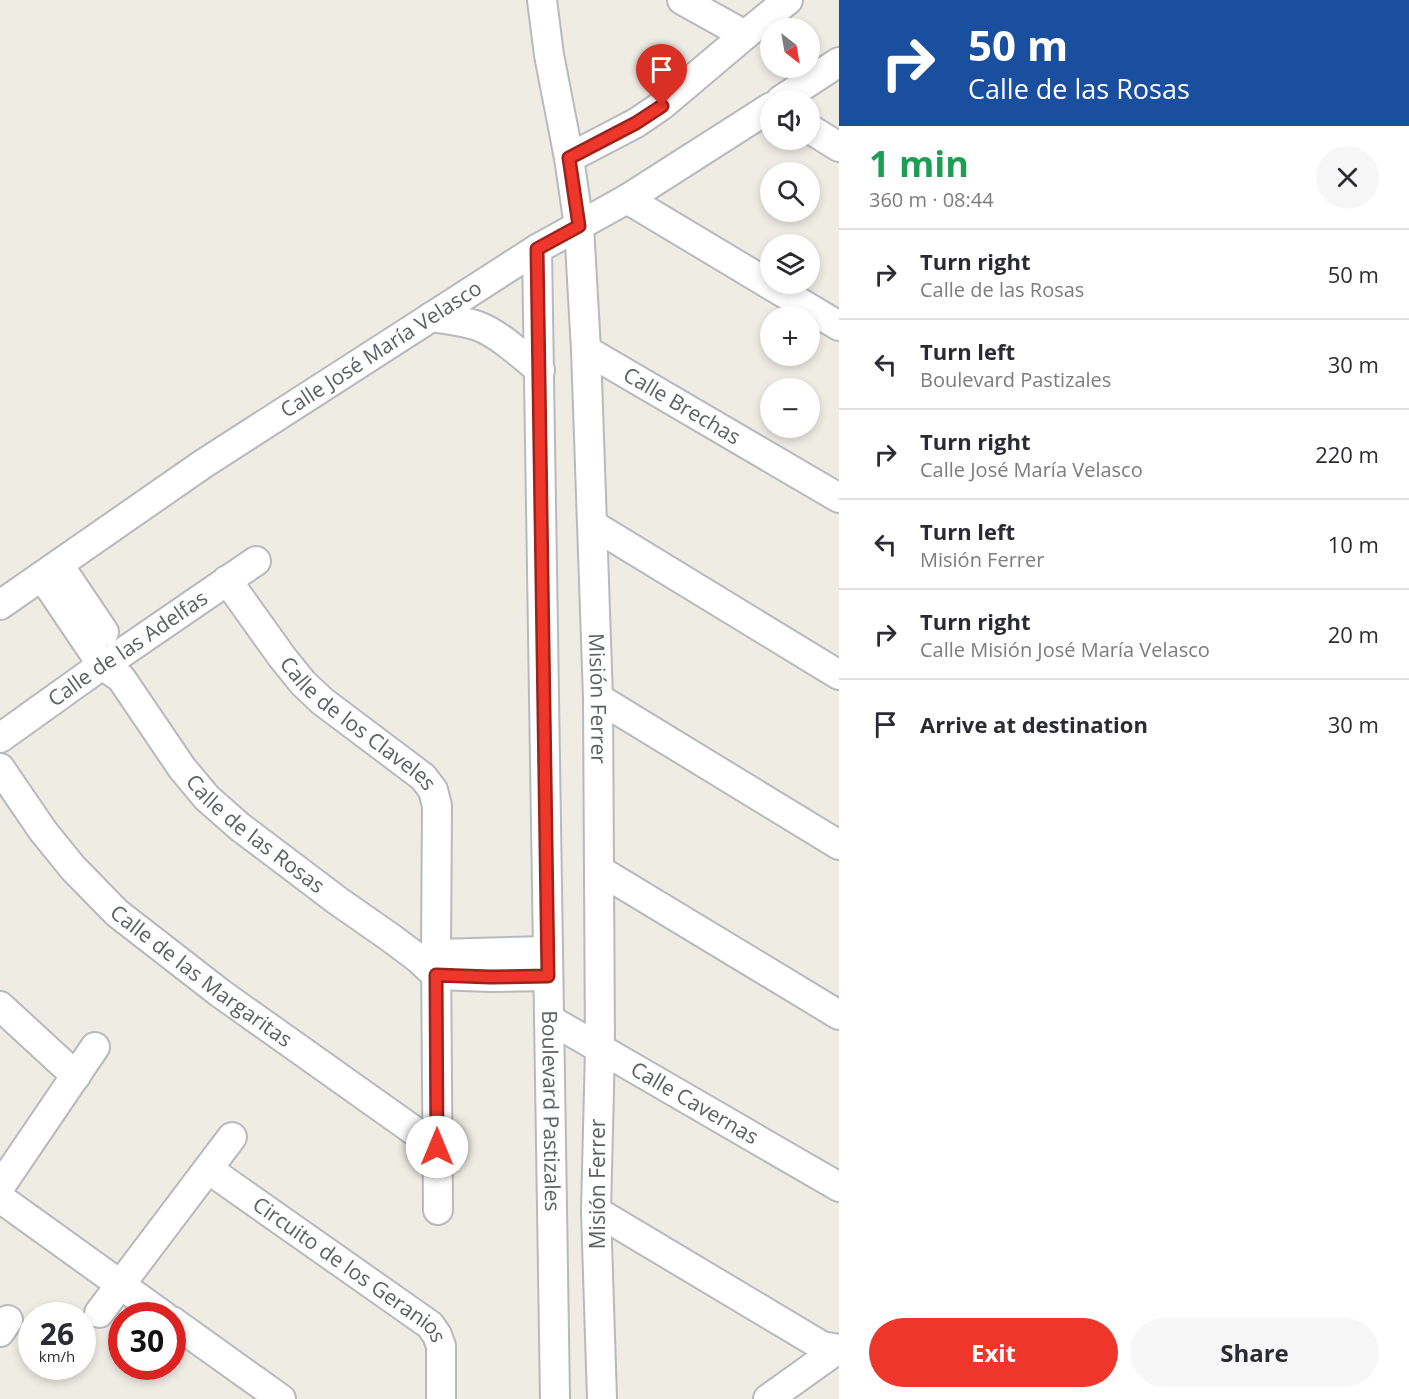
<!DOCTYPE html>
<meta charset="utf-8">
<style>
:root{--surface:#fff;--page:#f7f7f7;--text:#2b2b33;--muted:#7c7c81;--line:#e1e1e2;--accent:#ef362a}
body{margin:0;font-family:"Open Sans",sans-serif;background:var(--page);color:var(--text);height:100vh;display:flex;flex-direction:column;font-size:22px;white-space:nowrap}
*{box-sizing:border-box;margin:0}
p{font-size:20px;color:var(--muted)}
.icon{flex:none;width:33px;height:33px;fill:none;stroke:currentColor;stroke-width:2;stroke-linecap:round;stroke-linejoin:round}
.map{position:relative;flex:1;overflow:hidden}
.panel{display:flex;flex-direction:column;background:var(--surface);width:570px}
.panel>*{flex:none}
.guide{background:#1a4fa0;color:#fff;overflow:hidden}
.needle{width:39px;rotate:149deg}
.tools{position:absolute;left:760px;top:18px;display:grid;gap:12px}
.tools a{display:grid;place-items:center;width:60px;height:60px;border-radius:50%;background:var(--surface);box-shadow:0 3px 9px #0003;font-size:30px}
.speed{position:absolute;left:18px;top:1302px;display:flex;gap:12px;font-size:30px;font-weight:700;text-align:center}
.speed>*{display:grid;place-content:center;width:78px;height:78px;border-radius:50%;background:var(--surface);box-shadow:0 3px 9px #0003;line-height:1}
.speed small{font-size:15px;font-weight:400}
.speed .limit{border:9px solid #d22;background:#fff;color:#111}
.pin{position:absolute;display:grid;place-items:center;width:51px;height:51px;color:#fff;margin:-62px -26px;border-radius:50% 50% 50% 0;rotate:-45deg;box-shadow:0 0 6px #0007}
.pin .icon{rotate:45deg}
.me{position:absolute;width:66px;margin:-33px;rotate:0deg;stroke-linejoin:round;filter:drop-shadow(0 0 4px #0008)}
.turn{display:flex;align-items:center;gap:21px;height:126px;padding:0 30px;font-size:27px}
.turn .icon{width:78px;height:78px;stroke-width:2.5}
.turn b{display:block;font-size:42px;line-height:51px}
.round{display:grid;place-items:center;flex:none;width:63px;height:63px;border-radius:32px;background:var(--page)}
.summary{display:flex;align-items:center;justify-content:space-between;height:102px;padding:0 30px}
h1{font-size:36px;font-weight:700;line-height:45px;color:#1e9e55}
.button{display:flex;gap:12px;margin-top:auto;padding:12px 30px}
.button a{flex:1;height:69px;border-radius:36px;background:var(--accent);color:#fff;font-size:24px;font-weight:700;line-height:69px;text-align:center}
.button a+a{background:var(--page);color:var(--text)}
ul{padding:0;list-style:none}
li{display:flex;align-items:center;gap:18px;height:90px;padding:0 30px;border-top:2px solid var(--line)}
li div{flex:1}
li b{display:block;font-size:22px}
li em{font-style:normal}
main{display:flex;flex:1;min-height:0}
.map>svg:first-child{display:block}
.lines{fill:none;stroke-linecap:round;stroke-linejoin:round}
.minor-casing{stroke:#b6babe;stroke-width:32}
.minor{stroke:#fff;stroke-width:28}
.route-casing{stroke:#9b231b;stroke-width:15}
.route{stroke:#ef362a;stroke-width:10}
.labels{text-anchor:middle;stroke-width:4.5;stroke-linejoin:round;paint-order:stroke}
.street-label{font-size:21px;fill:#5c6065;stroke:#fff}
</style>
<main>
<div class="map">
<svg width="839" height="1399" viewBox="0 0 839 1399">
<rect width="100%" height="100%" fill="#efece4"/>
<g class="lines">
<defs>
<g id="minor">
<path id="s1" d="M542,0L549,55L569,158L579,226L586,350L598,698L600,1049L596,1211L602,1399"/>
<polyline points="682,0 745,35"/>
<polyline points="781,100 839,62"/>
<polyline points="810,129 839,147"/>
<polyline points="569,158 636,123 661,106 745,35 788,0"/>
<polyline points="627,199 839,326"/>
<path id="s2" d="M537,249L555,1399"/>
<path d="M431,317C447,319 463,321 478,326C501,335 521,355 540,370"/>
<path id="s3" d="M586,350L839,498"/>
<polyline points="593,525 839,675"/>
<polyline points="59,565 104,632"/>
<path id="s4" d="M42,576L102,665L121,678L182,768L207,798L240,827L338,901L391,938L419,959L436,975L490,977L548,976"/>
<path id="s5" d="M227,580L282,657L303,683L322,701L423,777L433,790L437,806L436,954L438,1210"/>
<path id="s6" d="M0,605L203,464L537,249L627,199L771,107"/>
<polyline points="598,698 839,845"/>
<path id="s7" d="M0,738L102,665L119,655L256,561"/>
<path id="s8" d="M0,768L43,831L73,868L117,913L220,993L437,1147"/>
<polyline points="599,870 839,1015"/>
<polyline points="419,959 436,954 548,951"/>
<polyline points="0,1006 76,1076"/>
<path id="s9" d="M549,1019L839,1187"/>
<path id="s10" d="M208,1169L430,1325L437,1335L441,1346V1399"/>
<polyline points="0,1187 95,1047"/>
<polyline points="0,1198 164,1316"/>
<polyline points="596,1211 822,1346 839,1349"/>
<polyline points="99,1313 232,1137"/>
<polyline points="172,1321 281,1399"/>
<polyline points="0,1332 8,1320"/>
<polyline points="768,1399 838,1349"/>
</g>
</defs>
<use href="#minor" class="minor-casing"/>
<use href="#minor" class="minor"/>
</g>
<g class="lines">
<defs>
<polyline id="route" points="437,1147 436,975 490,977 548,976 537,249 579,226 569,158 636,123 662,106"/>
</defs>
<use href="#route" class="route-casing"/>
<use href="#route" class="route"/>
</g>
<g class="labels">
<g class="street-label">
<text dy="7" stroke="none"><textPath href="#s6" startOffset="459">Calle José María Velasco</textPath></text>
<text dy="7" stroke="none"><textPath href="#s3" startOffset="111">Calle Brechas</textPath></text>
<text dy="7" stroke="none"><textPath href="#s7" startOffset="156">Calle de las Adelfas</textPath></text>
<text dy="7" stroke="none"><textPath href="#s1" startOffset="702">Misión Ferrer</textPath></text>
<text dy="7" stroke="none"><textPath href="#s5" startOffset="196">Calle de los Claveles</textPath></text>
<text dy="7" stroke="none"><textPath href="#s4" startOffset="338">Calle de las Rosas</textPath></text>
<text dy="7" stroke="none"><textPath href="#s8" startOffset="292">Calle de las Margaritas</textPath></text>
<text dy="7" stroke="none"><textPath href="#s9" startOffset="168">Calle Cavernas</textPath></text>
<text dy="7" stroke="none"><textPath href="#s2" startOffset="862">Boulevard Pastizales</textPath></text>
<text transform="translate(598 1184) rotate(-90)" y="7">Misión Ferrer</text>
<text dy="7" stroke="none"><textPath href="#s10" startOffset="174">Circuito de los Geranios</textPath></text>
</g>
</g>
</svg>
<div class="tools">
<a><svg class="needle" viewBox="-14 -14 28 28"><path d="M0-13l5 13h-10z" fill="#e53935"/><path d="M0 13l5-13h-10z" fill="#7c7c81"/></svg></a>
<a><svg class="icon" aria-label="sound" viewBox="0 0 24 24"><path d="M4 9h4l5-4v14l-5-4H4zM17 9q2 3 0 6"/></svg></a>
<a><svg class="icon" aria-label="search" viewBox="0 0 24 24"><circle cx="10" cy="10" r="6"/><path d="M15 15l6 6"/></svg></a>
<a><svg class="icon" aria-label="layers" viewBox="0 0 24 24"><path d="M12 4l9 5-9 5-9-5zM3 14l9 5 9-5"/></svg></a>
<a>+</a>
<a>−</a>
</div>
<div class="speed"><div>26<small>km/h</small></div><div class="limit">30</div></div>
<div class="pin" style="left:662px;top:106px;background:#d93025"><svg class="icon" aria-label="arrive" viewBox="0 0 24 24"><path d="M6 21V4h12l-3 4 3 4H6"/></svg></div>
<svg class="me" style="left:437px;top:1147px" viewBox="-20 -20 40 40"><circle r="19" fill="#fff"/><path d="M0-13L10 11 0 6-10 11z" fill="#ef362a"/></svg>
</div>
<section class="panel">
<div class="guide">
<div class="turn"><svg class="icon" aria-label="right" viewBox="0 0 24 24"><path d="M7 20v-9h11M14 6l5 5-5 5"/></svg><div><b>50 m</b>Calle de las Rosas</div></div>
</div>
<div class="summary"><div><h1>1 min</h1><p>360 m · 08:44</p></div><a class="round"><svg class="icon" aria-label="close" viewBox="0 0 24 24"><path d="M6 6l12 12M18 6L6 18"/></svg></a></div>
<ul>
<li><svg class="icon" aria-label="right" viewBox="0 0 24 24"><path d="M7 20v-9h11M14 6l5 5-5 5"/></svg><div><b>Turn right</b><p>Calle de las Rosas</p></div><em>50 m</em></li>
<li><svg class="icon" aria-label="left" viewBox="0 0 24 24"><path d="M17 20v-9H6M10 6l-5 5 5 5"/></svg><div><b>Turn left</b><p>Boulevard Pastizales</p></div><em>30 m</em></li>
<li><svg class="icon" aria-label="right" viewBox="0 0 24 24"><path d="M7 20v-9h11M14 6l5 5-5 5"/></svg><div><b>Turn right</b><p>Calle José María Velasco</p></div><em>220 m</em></li>
<li><svg class="icon" aria-label="left" viewBox="0 0 24 24"><path d="M17 20v-9H6M10 6l-5 5 5 5"/></svg><div><b>Turn left</b><p>Misión Ferrer</p></div><em>10 m</em></li>
<li><svg class="icon" aria-label="right" viewBox="0 0 24 24"><path d="M7 20v-9h11M14 6l5 5-5 5"/></svg><div><b>Turn right</b><p>Calle Misión José María Velasco</p></div><em>20 m</em></li>
<li><svg class="icon" aria-label="arrive" viewBox="0 0 24 24"><path d="M6 21V4h12l-3 4 3 4H6"/></svg><div><b>Arrive at destination</b></div><em>30 m</em></li>
</ul>
<div class="button"><a>Exit</a><a>Share</a></div>
</section>
</main>
